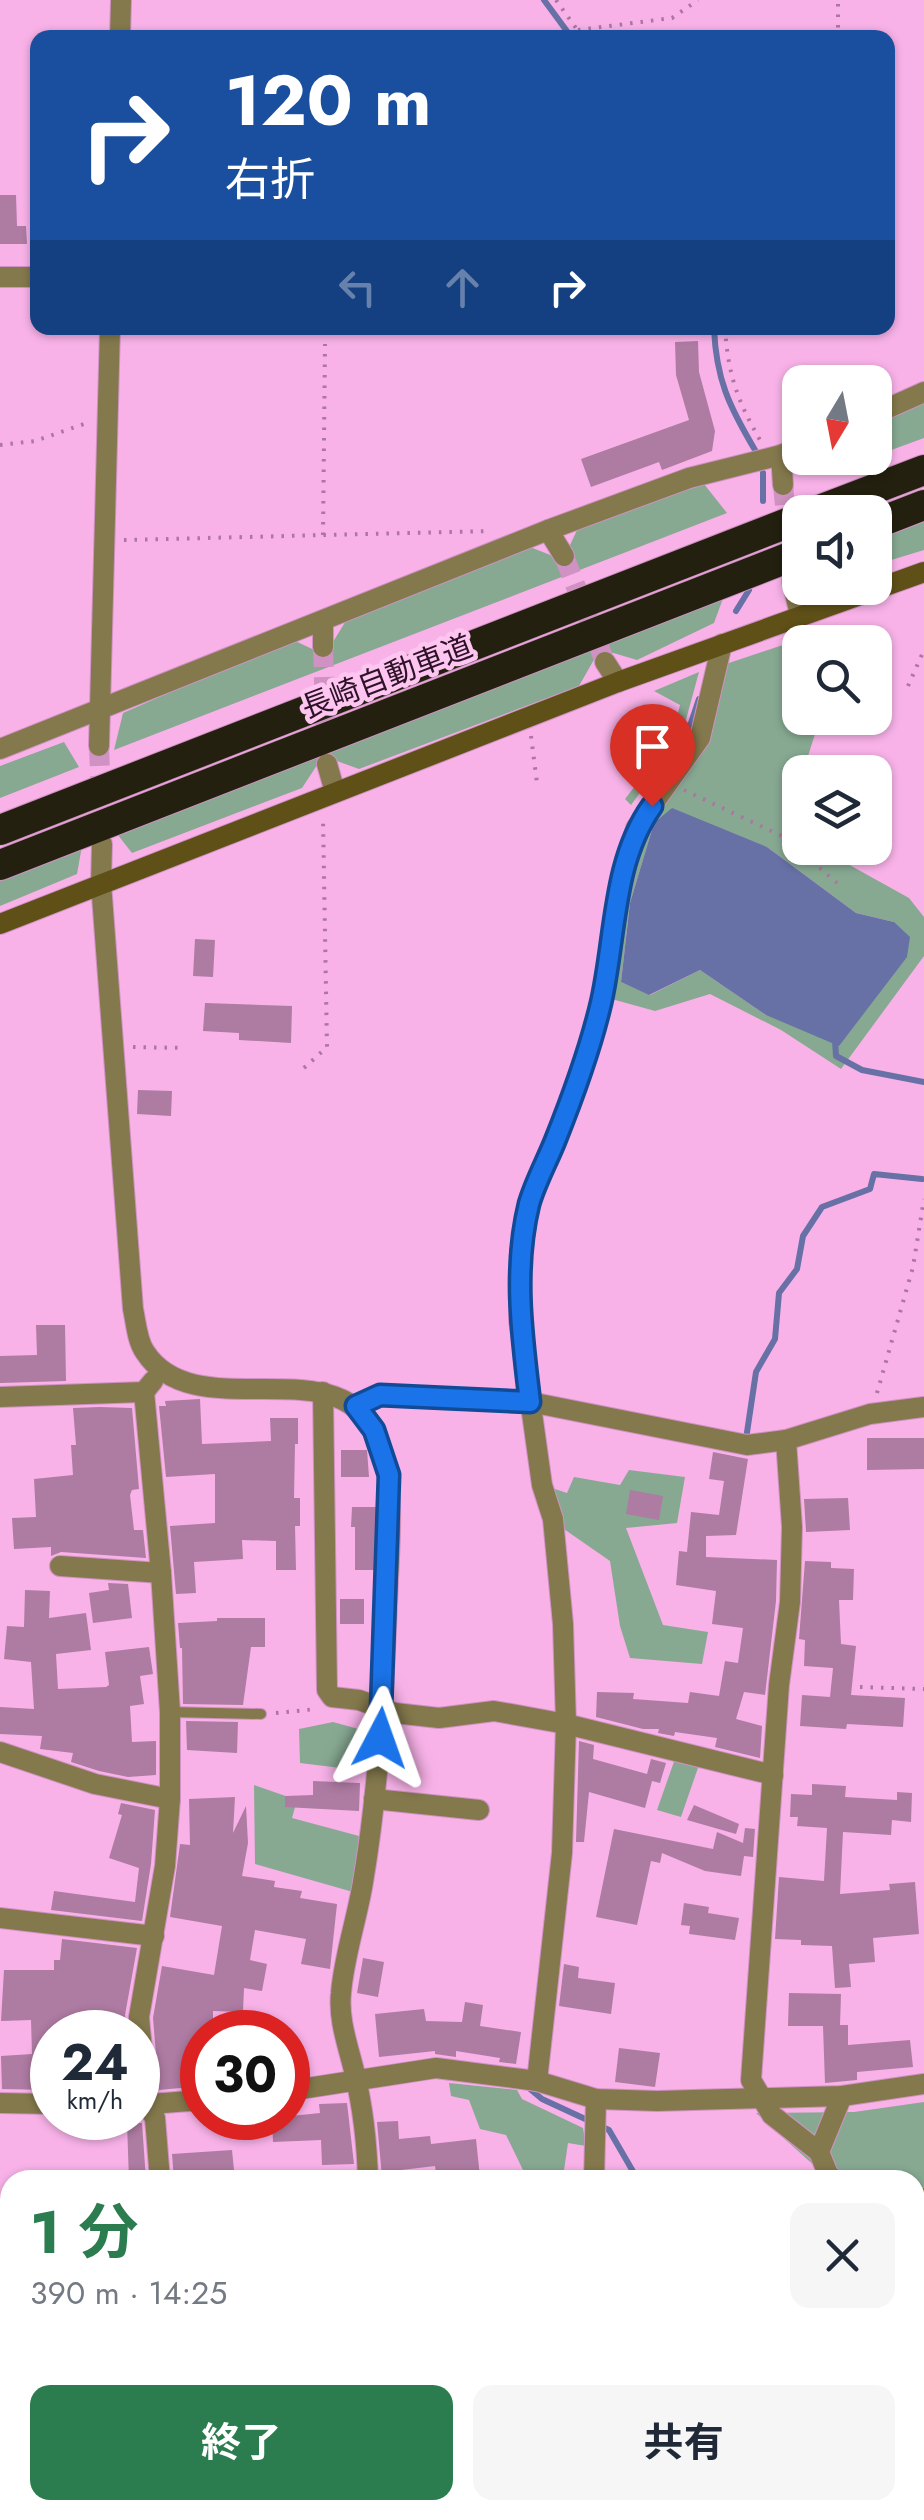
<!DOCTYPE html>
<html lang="ja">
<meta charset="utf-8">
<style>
:root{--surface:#fff;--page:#f6f6f7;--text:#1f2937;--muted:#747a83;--accent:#2b7d4f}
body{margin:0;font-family:Jost,"Noto Sans JP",sans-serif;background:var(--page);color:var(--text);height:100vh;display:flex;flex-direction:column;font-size:38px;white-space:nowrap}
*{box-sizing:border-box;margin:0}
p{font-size:32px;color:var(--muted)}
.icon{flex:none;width:55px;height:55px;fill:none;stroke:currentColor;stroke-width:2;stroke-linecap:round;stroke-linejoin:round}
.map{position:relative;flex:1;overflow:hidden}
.panel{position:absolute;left:0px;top:2170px;width:925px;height:350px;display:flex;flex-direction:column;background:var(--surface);border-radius:30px 30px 0 0;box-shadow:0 2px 8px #0004}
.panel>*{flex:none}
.hud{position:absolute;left:30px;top:30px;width:865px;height:305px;border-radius:20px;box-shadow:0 2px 8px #0004;background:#1a4fa0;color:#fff;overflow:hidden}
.needle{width:65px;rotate:190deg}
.tools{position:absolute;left:782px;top:365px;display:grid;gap:20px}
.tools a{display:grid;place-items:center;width:110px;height:110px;border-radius:20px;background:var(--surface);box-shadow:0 2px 8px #0004;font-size:50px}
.speed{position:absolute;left:30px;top:2010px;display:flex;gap:20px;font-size:50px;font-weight:700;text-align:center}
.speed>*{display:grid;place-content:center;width:130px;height:130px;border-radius:50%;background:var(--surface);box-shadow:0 2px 8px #0004;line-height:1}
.speed small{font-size:25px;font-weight:400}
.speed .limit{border:15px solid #d22;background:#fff;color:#111}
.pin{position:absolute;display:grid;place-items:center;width:85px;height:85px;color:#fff;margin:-102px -42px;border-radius:50% 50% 50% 0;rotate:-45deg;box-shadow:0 0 10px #0007}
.pin .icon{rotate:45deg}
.me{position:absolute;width:110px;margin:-55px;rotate:4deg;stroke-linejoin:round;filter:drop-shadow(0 0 8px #0008)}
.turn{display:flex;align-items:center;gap:35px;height:210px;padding:0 30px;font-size:45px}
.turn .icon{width:130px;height:130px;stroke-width:2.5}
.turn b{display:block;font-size:70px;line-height:85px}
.lanes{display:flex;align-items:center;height:95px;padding:0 30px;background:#0003;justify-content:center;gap:50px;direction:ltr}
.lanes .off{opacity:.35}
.round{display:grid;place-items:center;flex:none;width:105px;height:105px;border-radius:20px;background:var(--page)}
.summary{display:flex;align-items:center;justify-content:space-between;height:170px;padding:0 30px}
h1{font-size:60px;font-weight:700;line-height:75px;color:var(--accent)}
.button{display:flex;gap:20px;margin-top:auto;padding:20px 30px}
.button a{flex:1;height:115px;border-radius:20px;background:var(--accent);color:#fff;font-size:40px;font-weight:700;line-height:115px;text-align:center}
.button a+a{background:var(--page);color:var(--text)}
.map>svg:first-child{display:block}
.green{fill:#87a992;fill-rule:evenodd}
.water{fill:#6771a5}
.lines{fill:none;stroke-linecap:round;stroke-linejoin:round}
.stream{stroke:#6771a5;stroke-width:6}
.building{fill:#ae7ba2}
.street-tunnel{stroke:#cf92c2;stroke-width:20;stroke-dasharray:20 10;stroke-linecap:butt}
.lane-casing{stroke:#cf92c2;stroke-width:12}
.street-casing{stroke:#cf92c2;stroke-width:22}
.secondary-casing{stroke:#cf92c2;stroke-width:22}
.highway-casing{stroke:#cf92c2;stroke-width:32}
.path{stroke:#ac76a0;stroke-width:4;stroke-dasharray:2.5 8;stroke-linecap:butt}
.lane{stroke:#84794c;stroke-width:10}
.street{stroke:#84794c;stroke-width:20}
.secondary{stroke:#5f5017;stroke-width:20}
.highway{stroke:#242010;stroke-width:30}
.route-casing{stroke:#114b97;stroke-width:25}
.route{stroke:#1a73e8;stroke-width:18}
.labels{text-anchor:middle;stroke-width:9;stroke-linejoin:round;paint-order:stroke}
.street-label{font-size:30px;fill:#2d1328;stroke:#fec5f0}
</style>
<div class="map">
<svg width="924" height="2520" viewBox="0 0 924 2520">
<rect width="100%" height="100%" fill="#f8b2e8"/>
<g class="green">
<polygon points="924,403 924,438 875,456 875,423"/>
<polygon points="704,484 727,513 114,750 123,713 291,639 325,655 347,619 530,547 563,560 578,528"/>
<polygon points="924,520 924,550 875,565 875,539"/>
<polygon points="725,593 714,623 637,660 600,649 579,686 359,769 323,756 302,788 132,853 114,830"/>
<path d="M827,630L826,642H800V718H820L803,772H800L786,828L800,836V848H819L909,898L924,917V956L841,1069L781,1030L710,994L655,1011L608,998L622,896L649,814L708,739L726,664ZM654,823L767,847L856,913L894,922L766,1015L700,970L650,995L621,982L630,903Z"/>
<polygon points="699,672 681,738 631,805 625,799 671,740 680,705 654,691"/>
<polygon points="64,742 79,767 0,798 0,766"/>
<polygon points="82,846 77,874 0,906 0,879"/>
<polygon points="629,1470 685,1477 677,1523 626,1528 663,1625 708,1632 702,1664 630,1658 620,1626 610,1561 561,1527 549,1487 567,1493 574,1477 620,1485"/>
<polygon points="333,1722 369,1732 365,1771 300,1763 299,1729"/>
<polygon points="676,1756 700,1762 681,1817 657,1810"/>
<polygon points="254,1785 297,1800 292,1818 359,1836 353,1892 255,1864"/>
<polygon points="449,2083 517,2090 522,2099 583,2128 586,2146 568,2143 563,2177 523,2170 506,2135 480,2129 469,2100 451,2096"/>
<polygon points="924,2102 924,2191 915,2198 915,2180 811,2180 818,2169 756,2113 854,2112"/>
</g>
<g class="water">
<polygon points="672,808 767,847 856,913 894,922 910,937 907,957 839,1046 766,1015 700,970 649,995 621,982 630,903 654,823"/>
<polygon points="10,2242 10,2510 179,2510 178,2520 0,2520 0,2244"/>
</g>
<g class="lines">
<g class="stream">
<polyline points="544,0 572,38"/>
<path d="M714,328C716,379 729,406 755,450"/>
<polyline points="763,473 763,501"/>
<polyline points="736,611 749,590"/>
<polyline points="675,756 685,741 699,699"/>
<polyline points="835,1040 836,1056 862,1070 924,1082"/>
<polyline points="511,1285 512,1258"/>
<polyline points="746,1439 756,1372 775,1339 779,1293 797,1269 803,1236 822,1207 870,1189 874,1174 922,1179"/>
<polyline points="530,2083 530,2089 542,2099 609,2130 638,2180"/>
<polyline points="844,2520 848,2510"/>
</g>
</g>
<g class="building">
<polygon points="0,195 16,195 17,226 26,226 27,244 0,244"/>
<polygon points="698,341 699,372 715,431 712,451 662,470 659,462 591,487 581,459 689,420 676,375 675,342"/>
<polygon points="195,939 215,940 213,977 193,976"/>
<polygon points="205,1003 292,1006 291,1043 239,1040 239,1033 203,1031"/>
<polygon points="138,1090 172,1091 171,1116 137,1114"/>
<polygon points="36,1325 65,1325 66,1381 0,1383 0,1356 37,1355"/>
<polygon points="200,1399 202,1444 271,1441 270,1418 298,1418 298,1444 295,1444 294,1498 300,1498 300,1526 295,1526 296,1570 276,1570 276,1541 242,1540 243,1559 194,1562 196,1593 176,1594 170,1526 215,1523 215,1474 166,1477 159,1406 166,1406 165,1401"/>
<polygon points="100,1407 132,1408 139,1489 132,1490 130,1495 134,1530 143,1530 146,1558 61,1552 51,1556 51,1547 14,1549 12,1518 36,1517 34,1479 73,1475 71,1445 76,1445 73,1408"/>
<polygon points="867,1438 924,1438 924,1469 867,1470"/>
<polygon points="341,1450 367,1450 369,1477 341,1477"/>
<polygon points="713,1452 748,1459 736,1535 706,1536 706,1557 777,1560 776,1601 765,1695 744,1692 736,1719 762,1726 760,1758 715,1747 717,1738 675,1732 674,1736 658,1733 659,1729 643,1729 596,1717 597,1692 634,1693 633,1699 688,1703 690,1692 719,1696 725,1661 738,1663 743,1628 712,1624 716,1591 676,1585 679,1551 687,1552 691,1512 719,1515 724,1481 709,1479"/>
<polygon points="630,1490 663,1496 659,1520 626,1514"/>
<polygon points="848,1498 850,1530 806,1532 804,1499"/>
<polygon points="352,1507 376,1507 375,1570 355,1570 355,1527 351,1527"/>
<polygon points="805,1561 831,1562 831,1568 854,1569 853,1600 839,1600 841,1644 856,1646 851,1695 905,1698 903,1727 847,1724 846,1729 800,1726 802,1695 830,1697 833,1668 804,1666 805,1640 799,1639"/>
<polygon points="108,1583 128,1584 132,1618 93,1623 89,1593 109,1590"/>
<polygon points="25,1590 50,1591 49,1618 86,1613 91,1650 56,1654 58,1689 106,1687 109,1685 105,1652 149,1647 153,1674 140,1676 144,1704 130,1706 132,1742 156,1741 156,1775 128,1777 99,1771 71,1762 73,1753 40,1749 42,1736 0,1734 0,1707 34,1709 31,1662 4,1659 7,1626 24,1627"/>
<rect x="340" y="1599" width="24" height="25"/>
<polygon points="217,1618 265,1618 265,1647 251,1647 243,1705 183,1704 182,1648 180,1648 178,1623 217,1621"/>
<polygon points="186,1721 238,1722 237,1753 187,1750"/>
<polygon points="579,1741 594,1745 593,1759 647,1774 651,1759 666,1763 660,1783 652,1781 645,1808 589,1792 584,1842 576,1842"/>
<polygon points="313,1781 360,1783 359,1811 285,1807 285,1796 313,1795"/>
<polygon points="812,1784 846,1786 845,1797 897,1800 897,1792 912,1793 911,1822 892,1820 891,1835 843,1832 840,1894 890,1890 889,1884 915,1882 919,1934 873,1938 875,1962 849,1964 851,1987 835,1988 832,1946 801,1945 801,1940 775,1939 779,1877 824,1881 827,1828 797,1826 798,1817 790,1817 791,1794 812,1795"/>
<polygon points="235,1797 233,1833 246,1806 248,1843 242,1876 275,1881 274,1887 302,1891 300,1898 337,1904 330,1969 301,1964 306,1939 255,1930 250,1960 267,1964 262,1991 244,1988 243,2012 213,2011 213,2032 202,2032 202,2086 159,2090 153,2018 162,1966 214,1975 222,1926 170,1917 180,1844 190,1845 189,1799"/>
<polygon points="121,1803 155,1810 151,1864 142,1921 51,1910 54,1891 135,1902 139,1868 109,1858 122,1815 118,1814"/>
<polygon points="694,1805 739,1824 736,1834 687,1820"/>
<polygon points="745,1828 755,1829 753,1857 744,1856 741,1876 705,1871 662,1853 660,1863 651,1861 637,1925 596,1917 614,1829 713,1849 717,1832 743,1843"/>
<polygon points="684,1903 709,1907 708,1913 739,1918 735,1940 689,1934 690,1926 681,1925"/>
<polygon points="62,1939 137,1948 125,2015 127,2032 120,2032 119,2024 83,2019 84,2032 52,2032 50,2090 2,2089 1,2056 32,2054 31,2020 1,2021 4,1970 54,1970 54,1960 60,1960"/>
<polygon points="363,1958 384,1962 378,1997 357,1993"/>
<polygon points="564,1964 579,1967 578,1978 615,1983 611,2014 559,2006"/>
<polygon points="789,1993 841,1994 840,2025 848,2025 848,2045 910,2040 913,2067 857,2072 857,2080 825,2083 823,2026 788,2026"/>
<polygon points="465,2002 483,2005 480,2026 521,2032 516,2064 499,2062 500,2058 456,2051 456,2057 435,2054 435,2051 379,2057 375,2014 424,2009 426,2021 462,2022"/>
<polygon points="619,2048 660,2053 655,2087 615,2082"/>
<polygon points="347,2103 354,2164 322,2165 321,2140 273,2142 272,2118 320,2113 319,2104"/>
<polygon points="398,2121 399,2139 430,2136 431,2144 476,2139 480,2177 437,2180 435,2166 401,2170 401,2176 382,2177 377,2122"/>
<polygon points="127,2123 142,2123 146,2180 129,2180"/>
<polygon points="232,2150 235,2180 174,2180 172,2154"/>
</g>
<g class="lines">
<g class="street-tunnel">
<polyline points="783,485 791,569"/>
<polyline points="564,556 605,662"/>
<polyline points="323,647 326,750"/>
<polyline points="99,746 101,799"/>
</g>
<defs>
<polyline id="lane" points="171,1712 261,1714"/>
<g id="street">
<polyline points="120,38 121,0"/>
<polyline points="0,277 38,277"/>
<polyline points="875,414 924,392"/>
<polyline points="781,455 783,485"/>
<polyline points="548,530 564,556"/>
<polyline points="792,581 800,615"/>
<polyline points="323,647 323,621"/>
<polyline points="605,662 618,682"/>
<polyline points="99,746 110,328"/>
<polyline points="0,749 548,530 689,478 781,455 800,447"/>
<polyline points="327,764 335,792"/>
<path d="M102,844L101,883L133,1309C136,1322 137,1341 145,1352C194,1428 333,1348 374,1431C396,1477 390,1531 388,1580C384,1681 380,1782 363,1882C357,1919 344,1956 341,1993C338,2021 349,2048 355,2075C363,2108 367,2146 368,2180"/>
<polyline points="144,1392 161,1573 170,1712 170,1799 165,1866 139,2017 147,2105 155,2118 160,2180"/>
<polyline points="323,1392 327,1690 332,1697 359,1700 395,1713 439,1718 494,1711 566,1724 773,1775"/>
<polyline points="0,1397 144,1392 153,1381"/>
<polyline points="356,1405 380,1395 530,1402 747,1445 786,1440 870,1414 924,1407"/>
<polyline points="786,1440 792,1527 790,1602 779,1685 751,2080 772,2115 819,2152 828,2174 835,2180"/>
<polyline points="60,1566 161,1573"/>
<polyline points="0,1752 95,1784 170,1799"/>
<polyline points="374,1799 479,1810"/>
<polyline points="0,1918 154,1936"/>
<polyline points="537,2081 562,1853 566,1724 563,1624 553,1519 542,1485 519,1320 522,1253 529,1203 579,1081 602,1000 615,911 636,828 700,738 722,644"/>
<polyline points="288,2091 436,2068 537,2081 596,2099 657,2101 842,2096 924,2084"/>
<polyline points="0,2103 52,2104"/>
<polyline points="138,2105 202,2100"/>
<polyline points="819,2152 842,2096"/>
<polyline points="594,2180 596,2099"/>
<polyline points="915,2200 924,2198"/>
<polyline points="915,2450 924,2432"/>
<polyline points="189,2520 190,2510"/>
<polyline points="369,2520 370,2510"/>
<polyline points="584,2520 584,2510"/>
<polyline points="896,2520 898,2510"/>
</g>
<polyline id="secondary" points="0,924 618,682 924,572"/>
<g id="highway">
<polyline points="814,512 924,470"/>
<polyline points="875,524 924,505"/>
<polyline points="0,830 800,518"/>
<polyline points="0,865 800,553"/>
</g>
</defs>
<use href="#lane" class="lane-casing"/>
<use href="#street" class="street-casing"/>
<use href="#secondary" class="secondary-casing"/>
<use href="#highway" class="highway-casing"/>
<g class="path">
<polyline points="556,0 583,38"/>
<polyline points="578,30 672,18 698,0"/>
<polyline points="838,38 838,0"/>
<path d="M725,328C728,374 737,400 760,440"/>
<polyline points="0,445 35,441 87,423"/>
<polyline points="323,535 325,344"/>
<polyline points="124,540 490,531"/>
<polyline points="908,686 924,650"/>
<polyline points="531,736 537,783"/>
<polyline points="684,790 784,837 837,883"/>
<polyline points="133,1047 185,1048"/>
<polyline points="304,1068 327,1047 323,818"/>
<polyline points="877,1393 913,1267 924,1199"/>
<polyline points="860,1687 924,1689"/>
<polyline points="276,1713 316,1709"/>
<polyline points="0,2228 10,2225"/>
</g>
<use href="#lane" class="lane"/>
<use href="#street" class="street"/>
<use href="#secondary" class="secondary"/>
<use href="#highway" class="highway"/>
</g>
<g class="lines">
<defs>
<path id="route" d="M380,1738L389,1475L374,1430L356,1406L380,1395L530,1402C522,1336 513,1269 529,1204C535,1183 547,1161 555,1141C573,1096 590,1050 601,1003C616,938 612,862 652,806"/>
</defs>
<use href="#route" class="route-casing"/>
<use href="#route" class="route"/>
</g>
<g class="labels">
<g class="street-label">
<text transform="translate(387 677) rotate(-21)" y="10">長崎自動車道</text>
</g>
</g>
</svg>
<div class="tools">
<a><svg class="needle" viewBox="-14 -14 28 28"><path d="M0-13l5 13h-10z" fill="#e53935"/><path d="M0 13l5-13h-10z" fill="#747a83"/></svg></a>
<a><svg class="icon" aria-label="sound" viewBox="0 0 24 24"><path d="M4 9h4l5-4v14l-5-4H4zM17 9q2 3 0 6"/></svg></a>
<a><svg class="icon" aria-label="search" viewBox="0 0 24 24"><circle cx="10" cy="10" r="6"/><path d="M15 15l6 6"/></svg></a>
<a><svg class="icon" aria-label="layers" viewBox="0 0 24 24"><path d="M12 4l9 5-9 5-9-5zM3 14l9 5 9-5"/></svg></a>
</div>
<div class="speed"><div>24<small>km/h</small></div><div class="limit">30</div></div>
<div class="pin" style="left:652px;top:806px;background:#d93025"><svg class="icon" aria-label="arrive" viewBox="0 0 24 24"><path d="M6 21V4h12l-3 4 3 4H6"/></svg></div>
<svg class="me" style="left:380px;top:1738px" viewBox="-20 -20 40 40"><path d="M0-17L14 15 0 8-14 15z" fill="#1a73e8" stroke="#fff" stroke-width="4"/></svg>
<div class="hud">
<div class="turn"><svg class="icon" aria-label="right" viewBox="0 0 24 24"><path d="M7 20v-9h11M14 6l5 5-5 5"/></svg><div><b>120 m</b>右折</div></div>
<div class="lanes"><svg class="icon off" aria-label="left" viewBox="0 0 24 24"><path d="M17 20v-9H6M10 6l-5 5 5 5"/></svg><svg class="icon off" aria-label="ahead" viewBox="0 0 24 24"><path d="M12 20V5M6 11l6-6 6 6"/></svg><svg class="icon" aria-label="right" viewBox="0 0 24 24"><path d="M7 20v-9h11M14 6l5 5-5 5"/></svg></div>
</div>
<section class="panel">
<div class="summary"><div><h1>1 分</h1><p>390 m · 14:25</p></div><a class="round"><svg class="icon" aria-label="close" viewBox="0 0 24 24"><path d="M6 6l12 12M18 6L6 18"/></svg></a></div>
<div class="button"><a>終了</a><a>共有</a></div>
</section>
</div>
